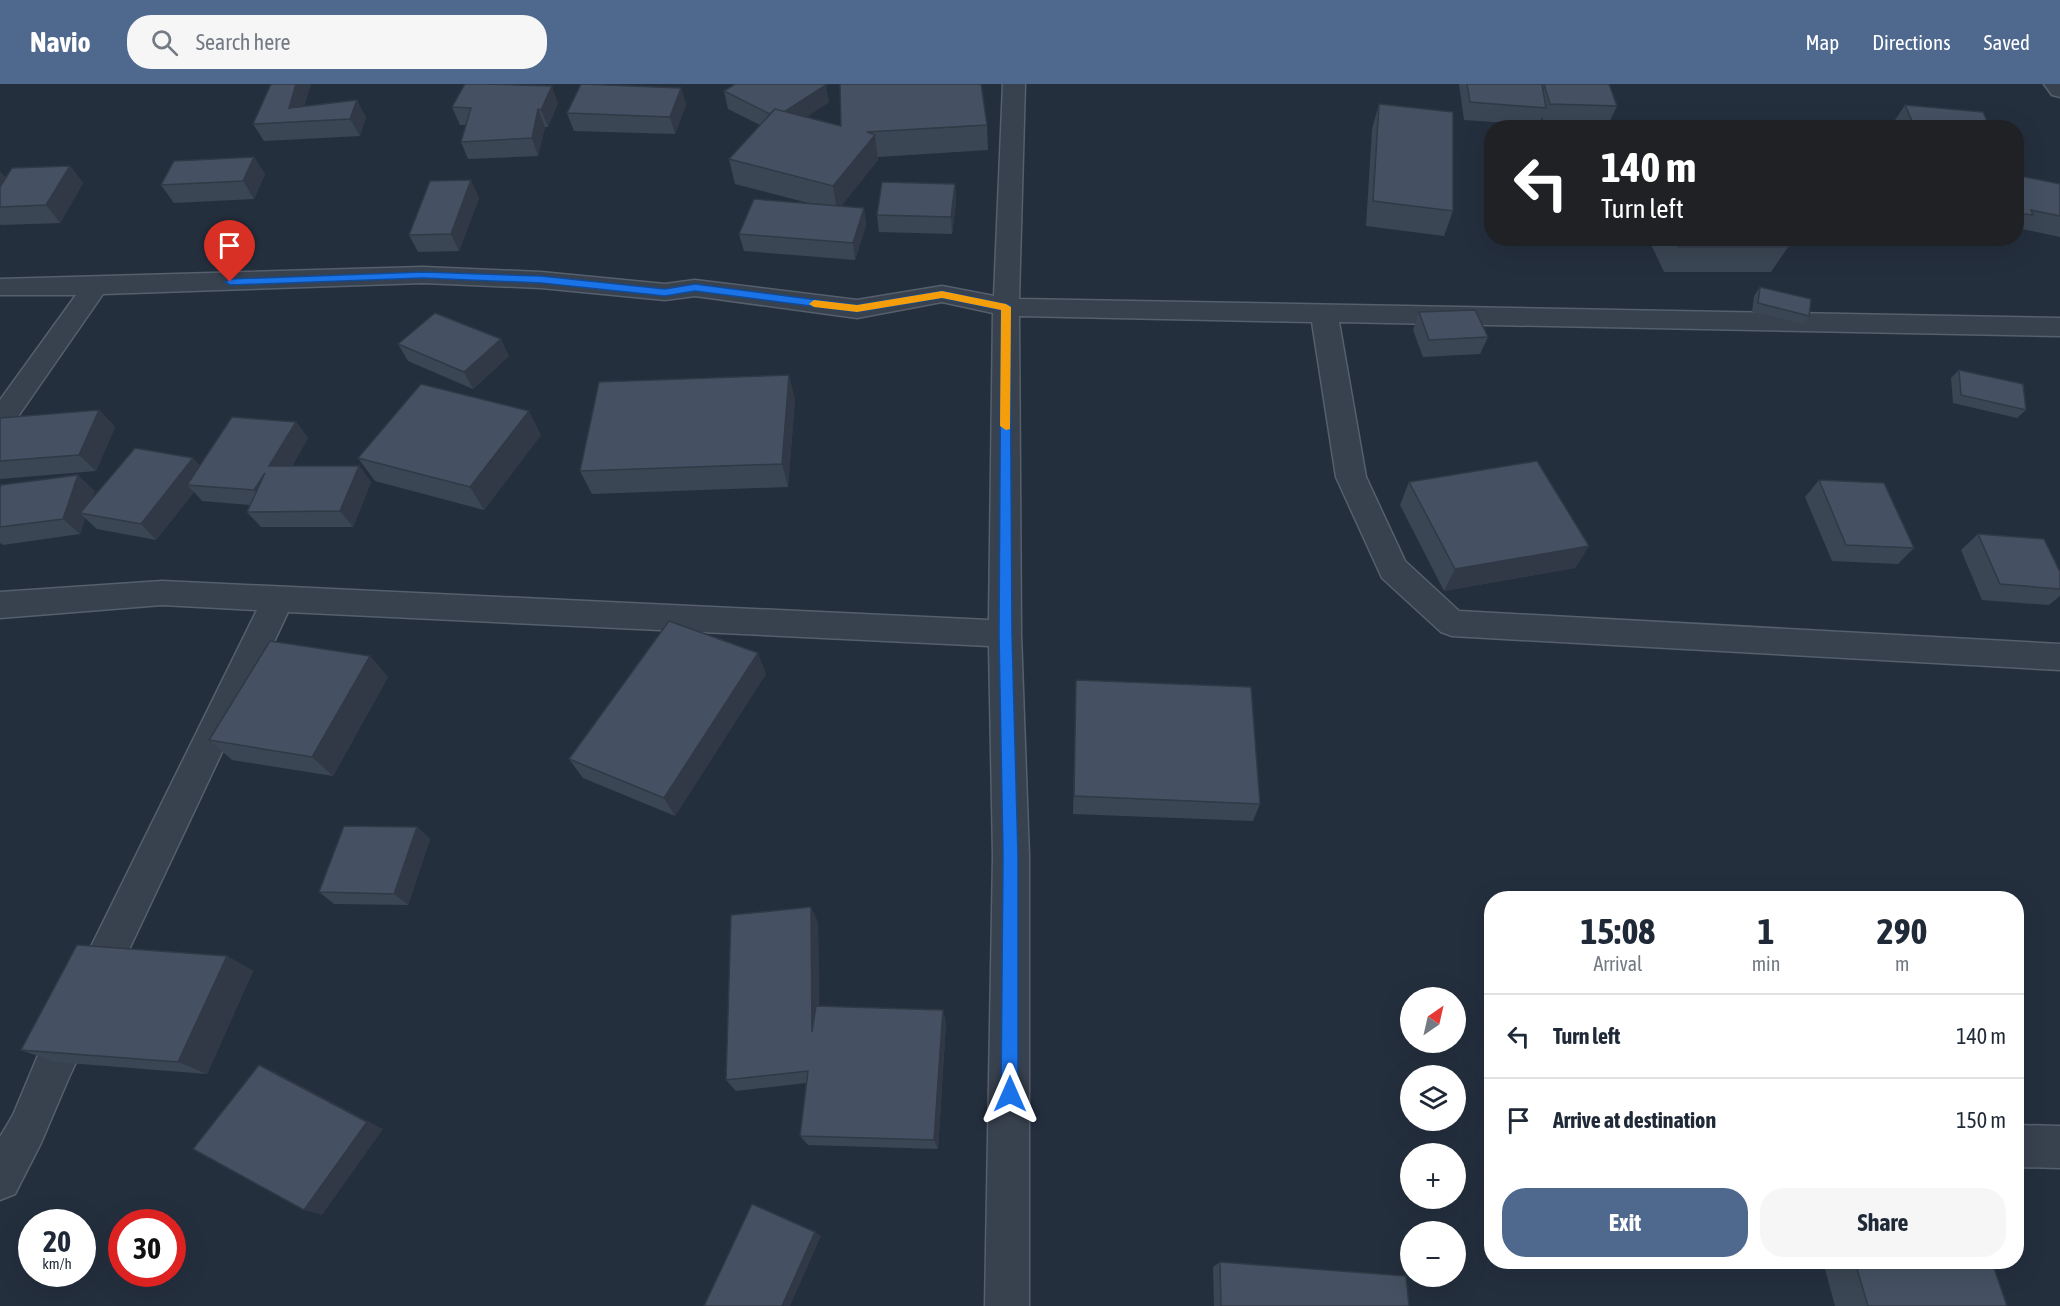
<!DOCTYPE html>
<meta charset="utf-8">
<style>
:root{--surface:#fff;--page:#f6f6f7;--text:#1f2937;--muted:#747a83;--line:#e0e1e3;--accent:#4f688e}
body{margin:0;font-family:"Asap Condensed",sans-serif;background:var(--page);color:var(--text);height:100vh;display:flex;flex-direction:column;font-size:22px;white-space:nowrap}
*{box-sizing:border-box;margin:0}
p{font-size:20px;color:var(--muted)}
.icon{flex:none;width:33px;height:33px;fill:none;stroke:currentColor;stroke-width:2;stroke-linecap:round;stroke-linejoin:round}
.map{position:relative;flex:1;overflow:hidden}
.drawer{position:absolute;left:1484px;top:807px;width:540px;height:378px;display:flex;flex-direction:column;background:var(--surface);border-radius:24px;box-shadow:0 6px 24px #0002}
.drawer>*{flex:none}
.hud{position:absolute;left:1484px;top:36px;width:540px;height:126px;border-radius:24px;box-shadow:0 6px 24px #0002;background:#202124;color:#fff;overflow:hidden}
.needle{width:39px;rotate:34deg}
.controls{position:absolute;left:1400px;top:903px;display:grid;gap:12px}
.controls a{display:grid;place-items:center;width:66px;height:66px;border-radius:50%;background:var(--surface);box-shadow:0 6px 24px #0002;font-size:30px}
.speed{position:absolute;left:18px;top:1125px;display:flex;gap:12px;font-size:30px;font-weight:700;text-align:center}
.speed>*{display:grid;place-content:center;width:78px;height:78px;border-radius:50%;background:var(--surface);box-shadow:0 6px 24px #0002;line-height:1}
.speed small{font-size:15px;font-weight:400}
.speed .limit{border:9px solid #d22;background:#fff;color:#111}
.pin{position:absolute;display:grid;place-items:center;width:51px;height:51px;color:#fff;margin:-62px -26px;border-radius:50% 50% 50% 0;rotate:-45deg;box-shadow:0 0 6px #0007}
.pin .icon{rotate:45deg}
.me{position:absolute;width:66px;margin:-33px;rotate:0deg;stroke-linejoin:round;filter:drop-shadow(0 0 4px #0008)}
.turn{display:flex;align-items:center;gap:21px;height:126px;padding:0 18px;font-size:27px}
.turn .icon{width:78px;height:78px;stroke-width:2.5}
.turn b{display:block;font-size:42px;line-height:51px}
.eta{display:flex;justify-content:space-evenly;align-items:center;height:102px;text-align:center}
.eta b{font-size:36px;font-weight:700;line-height:42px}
.button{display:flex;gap:12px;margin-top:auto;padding:12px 18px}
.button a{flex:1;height:69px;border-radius:24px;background:var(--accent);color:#fff;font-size:24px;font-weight:700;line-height:69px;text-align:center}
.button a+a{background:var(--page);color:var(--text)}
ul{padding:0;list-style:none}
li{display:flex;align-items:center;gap:18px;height:84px;padding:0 18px;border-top:2px solid var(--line)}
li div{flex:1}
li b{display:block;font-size:22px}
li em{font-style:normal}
header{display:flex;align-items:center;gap:36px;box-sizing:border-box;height:84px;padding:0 30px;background:var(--accent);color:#fff}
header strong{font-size:28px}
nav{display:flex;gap:33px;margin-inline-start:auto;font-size:21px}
.search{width:420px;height:54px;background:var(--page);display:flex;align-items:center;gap:15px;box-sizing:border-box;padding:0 21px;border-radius:24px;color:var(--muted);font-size:22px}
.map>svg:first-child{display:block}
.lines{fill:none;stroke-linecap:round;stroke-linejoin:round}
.street-casing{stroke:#565f6c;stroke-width:3}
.street{fill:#38414e;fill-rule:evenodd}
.wall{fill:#3b4654}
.shaded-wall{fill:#303945}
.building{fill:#455162;stroke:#303945;stroke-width:1.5}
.route{fill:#1a73e8;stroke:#114b97;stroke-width:1.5}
.slow{fill:#f59e0b}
</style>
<header>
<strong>Navio</strong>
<div class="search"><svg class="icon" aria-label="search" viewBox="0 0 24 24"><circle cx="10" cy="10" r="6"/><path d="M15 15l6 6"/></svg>Search here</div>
<nav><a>Map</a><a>Directions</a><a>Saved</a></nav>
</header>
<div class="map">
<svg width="2060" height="1222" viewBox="0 0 2060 1222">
<rect width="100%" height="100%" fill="#242f3e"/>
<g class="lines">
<defs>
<g id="street">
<polygon points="1003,0 1025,0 1019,215 2060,234 2060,252 1339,238 1366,393 1405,477 1459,527 2060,560 2060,586 1452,552 1441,548 1382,494 1336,393 1312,238 1019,232 1021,550 1029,772 1029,1222 985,1222 993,772 989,562 288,528 70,991 41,1059 15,1110 0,1116 0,1053 13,1031 41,964 257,526 162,521 0,534 0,508 162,497 989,536 993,229 942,218 857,234 695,212 665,216 541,204 423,199 103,210 10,344 0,347 0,316 76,211 0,211 0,195 423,183 541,188 665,200 695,196 857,216 942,202 994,212"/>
<polygon points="2044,0 2060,0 2060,13 2052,11"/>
<polygon points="2016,1041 2060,1042 2060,1084 2016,1083"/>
</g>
</defs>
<use href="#street" class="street-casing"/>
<use href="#street" class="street"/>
</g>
<g class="wall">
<polygon points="1459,0 1609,0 1617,22 1609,39 1543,37 1542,33 1539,41 1464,36"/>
<polygon points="681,4 686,21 675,50 574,47 567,29"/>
<polygon points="724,7 829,18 806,33 841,42 987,41 988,66 878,73 878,76 841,122 864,124 866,141 855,176 744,167 739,150 808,119 735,100 729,75 760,41 728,25"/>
<polygon points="558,19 548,43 545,43 538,72 468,75 461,58 466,41 460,41 452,23"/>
<polygon points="1379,20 1453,127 1444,152 1366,142 1372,45"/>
<polygon points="1905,21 1990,44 1896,44 1893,39"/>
<polygon points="304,22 366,33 360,52 264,57 253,40"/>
<polygon points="254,73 265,90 254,115 174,119 161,101"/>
<polygon points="70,82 83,99 60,139 1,141 0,140 0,88 6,94"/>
<polygon points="2016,91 2060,100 2060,153 2022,145 2019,148 2016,148"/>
<polygon points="955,100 956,118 952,150 879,148 877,131"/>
<polygon points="479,114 459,167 418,168 409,151"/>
<polygon points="1648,154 1783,154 1788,163 1771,188 1664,188"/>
<polygon points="1760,203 1809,232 1803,240 1752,228 1754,212"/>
<polygon points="1419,228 1488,253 1480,270 1423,273 1413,246"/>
<polygon points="398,260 509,272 473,305 408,277"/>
<polygon points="1959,286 2026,326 2017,334 1953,319 1951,294"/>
<polygon points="795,315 788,403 592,410 580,387"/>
<polygon points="99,326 115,343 96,387 0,395 0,334"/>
<polygon points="296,338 308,354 292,382 359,382 371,398 353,443 261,443 247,428 250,421 202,417 194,408 156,456 97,445 85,434 80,450 3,461 0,459 0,404 95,407 92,414 200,381"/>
<polygon points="541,351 484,426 375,397 358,374"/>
<polygon points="1819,396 1914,464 1898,480 1832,477 1805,413"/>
<polygon points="1409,398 1589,462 1575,484 1444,507 1400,421"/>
<polygon points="1978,450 2060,488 2060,512 2049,521 1982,516 1961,466"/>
<polygon points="370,572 388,593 333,692 232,676 209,656"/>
<polygon points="766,590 675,732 583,694 569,675"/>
<polygon points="1076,596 1260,720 1253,737 1073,730"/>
<polygon points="417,743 430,755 408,821 334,820 319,808"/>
<polygon points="818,838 819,922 943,926 946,939 938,1065 808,1061 800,1052 806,999 736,1007 726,996"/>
<polygon points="227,872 253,887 207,990 55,978 21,966"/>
<polygon points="1220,1178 1409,1222 1214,1222 1213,1183"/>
<polygon points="1823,1178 1992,1178 2007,1222 1835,1222"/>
</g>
<g class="shaded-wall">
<polygon points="296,0 311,0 300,38 289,24"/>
<polygon points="826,1 829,18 780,50 776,33"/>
<polygon points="552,2 558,19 548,43 541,26"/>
<polygon points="681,4 686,21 675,50 670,33"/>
<polygon points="357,16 366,33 360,52 350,35"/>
<polygon points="538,25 545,43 538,72 532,54"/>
<polygon points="875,51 878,76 837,127 833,102"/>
<polygon points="254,73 265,90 254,115 243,97"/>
<polygon points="70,82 83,99 60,139 46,121"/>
<polygon points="0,88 10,100 0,117"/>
<polygon points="471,96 479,114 459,167 451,150"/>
<polygon points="955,100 956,118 952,150 951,133"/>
<polygon points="864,124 866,141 855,176 853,159"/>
<polygon points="501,255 509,272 473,305 464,288"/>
<polygon points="789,291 795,315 788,403 782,380"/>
<polygon points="99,326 115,343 96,387 79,371"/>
<polygon points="529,327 541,351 484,426 470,403"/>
<polygon points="296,338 308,354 282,398 269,382"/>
<polygon points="193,374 208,390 187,401 194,408 156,456 141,440"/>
<polygon points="359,382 371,398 353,443 340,427"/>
<polygon points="265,389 267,422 254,406"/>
<polygon points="78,391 95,407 87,430 80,429 85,434 80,450 63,435"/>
<polygon points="1589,462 1575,484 1444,507 1455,485"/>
<polygon points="758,569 766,590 675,732 664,714"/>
<polygon points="370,572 388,593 333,692 312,673"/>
<polygon points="417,743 430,755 408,821 394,810"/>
<polygon points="811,823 818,838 819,961 812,948"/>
<polygon points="227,872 253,887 207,990 178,978"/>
<polygon points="943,926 946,939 938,1065 934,1056"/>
<polygon points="259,981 277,989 383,1045 322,1131 304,1126"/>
<polygon points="815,1148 821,1152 790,1222 782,1222"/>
</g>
<g class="building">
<polygon points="271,0 296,0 289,24 357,16 350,35 253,40"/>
<polygon points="465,0 485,0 552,2 541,26 538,25 532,54 461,58 471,24 452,23"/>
<polygon points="581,0 681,4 670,33 567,29"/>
<polygon points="735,0 824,0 826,1 784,28 775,25 770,30 724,7"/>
<polygon points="840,0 981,0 987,41 867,48 875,51 833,102 729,75 775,25 841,42"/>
<polygon points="1467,0 1542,0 1546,24 1470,18"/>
<polygon points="1544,0 1609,0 1617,22 1550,20"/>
<polygon points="1379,20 1453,28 1453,127 1373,117"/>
<polygon points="1905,21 1983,28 1990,44 1915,44"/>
<polygon points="254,73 243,97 161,101 174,77"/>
<polygon points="70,82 46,121 0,123 0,103 12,84"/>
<polygon points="2016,91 2060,100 2060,132 2031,126 2033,131 2016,129"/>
<polygon points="471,96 451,150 409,151 430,97"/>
<polygon points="882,98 955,100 951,133 877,131"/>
<polygon points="754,115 864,124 853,159 739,150"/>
<polygon points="1673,154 1783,154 1788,163 1678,163"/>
<polygon points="1760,203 1811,215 1809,232 1758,219"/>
<polygon points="1475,226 1488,253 1429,256 1419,228"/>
<polygon points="435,229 501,255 464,288 398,260"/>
<polygon points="1959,286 2023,300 2026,326 1961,311"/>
<polygon points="789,291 782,380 580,387 599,298"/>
<polygon points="421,300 529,327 470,403 358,374"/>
<polygon points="99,326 79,371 0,377 0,334"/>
<polygon points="232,333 296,338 269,382 359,382 340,427 247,428 265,389 254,406 187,401"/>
<polygon points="135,364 193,374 141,440 80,429"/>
<polygon points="1537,377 1589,462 1455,485 1409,398"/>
<polygon points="78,391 63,435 0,443 0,404 1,401"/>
<polygon points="1819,396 1884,399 1914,464 1846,461"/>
<polygon points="1978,450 2044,455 2060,488 2060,505 2000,500"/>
<polygon points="669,537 758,569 664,714 569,675"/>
<polygon points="270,557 370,572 312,673 209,656"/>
<polygon points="1076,596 1251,603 1260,720 1074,712"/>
<polygon points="344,742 417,743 394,810 319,808"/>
<polygon points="811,823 812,948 816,922 943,926 934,1056 800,1052 808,987 726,996 731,831"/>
<polygon points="77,861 227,872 178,978 21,966"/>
<polygon points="259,981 367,1038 304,1126 193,1065"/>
<polygon points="752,1120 815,1148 782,1222 704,1222"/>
<polygon points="1220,1178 1406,1192 1409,1222 1221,1222"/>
<polygon points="1855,1178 1992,1178 2007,1222 1868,1222"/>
</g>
<polygon class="route" points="423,188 541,192 665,205 695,200 857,221 942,207 1010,221 1012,550 1018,772 1018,1010 1016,1016 1010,1019 1004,1016 1001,1010 1003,772 999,550 1001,226 942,214 857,228 695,207 665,212 541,199 423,194 230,201 225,198 230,195"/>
<polygon class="slow" points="942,207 1006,220 1011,223 1010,345 1006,346 1000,342 1001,226 942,214 857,228 814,223 809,220 814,216 857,221"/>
</svg>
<div class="controls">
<a><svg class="needle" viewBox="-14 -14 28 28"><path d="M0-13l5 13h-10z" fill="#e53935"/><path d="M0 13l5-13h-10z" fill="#747a83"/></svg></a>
<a><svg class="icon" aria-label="layers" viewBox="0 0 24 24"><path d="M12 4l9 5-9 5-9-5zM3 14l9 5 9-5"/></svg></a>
<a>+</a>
<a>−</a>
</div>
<div class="speed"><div>20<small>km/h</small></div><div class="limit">30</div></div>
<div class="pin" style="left:230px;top:198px;background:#d93025"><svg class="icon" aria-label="arrive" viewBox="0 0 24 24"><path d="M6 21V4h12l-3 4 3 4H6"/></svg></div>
<svg class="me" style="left:1010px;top:1010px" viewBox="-20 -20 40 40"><path d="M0-17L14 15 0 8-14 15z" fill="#1a73e8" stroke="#fff" stroke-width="4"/></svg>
<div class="hud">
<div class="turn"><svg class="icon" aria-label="left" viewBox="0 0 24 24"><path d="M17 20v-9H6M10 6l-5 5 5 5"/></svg><div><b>140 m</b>Turn left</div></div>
</div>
<section class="drawer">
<div class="eta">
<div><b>15:08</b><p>Arrival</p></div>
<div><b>1</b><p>min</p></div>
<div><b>290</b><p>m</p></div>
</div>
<ul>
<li><svg class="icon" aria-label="left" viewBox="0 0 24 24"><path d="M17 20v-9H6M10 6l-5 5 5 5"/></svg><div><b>Turn left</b></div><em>140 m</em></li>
<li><svg class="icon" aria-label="arrive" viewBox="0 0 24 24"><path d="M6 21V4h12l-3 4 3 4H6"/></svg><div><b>Arrive at destination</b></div><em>150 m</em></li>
</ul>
<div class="button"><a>Exit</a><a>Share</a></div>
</section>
</div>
